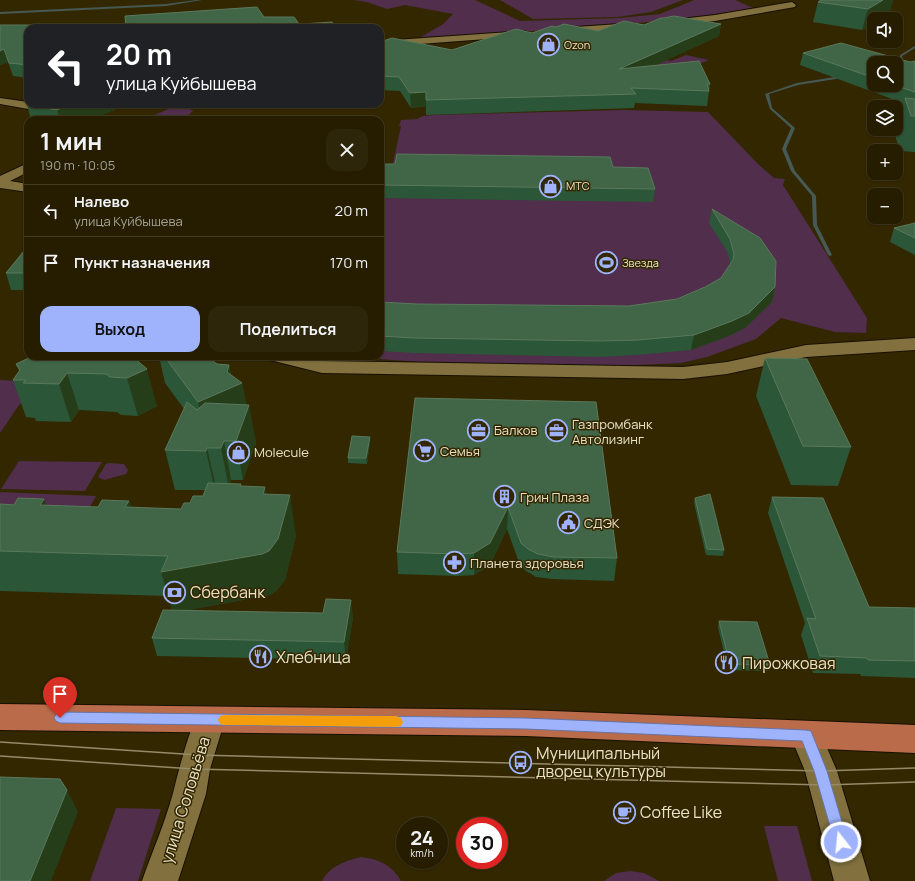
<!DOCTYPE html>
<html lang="ru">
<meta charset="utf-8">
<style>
:root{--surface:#261d00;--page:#2e260a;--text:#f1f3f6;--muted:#a4a299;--line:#423b22;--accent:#9fb3fd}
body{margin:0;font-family:Manrope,sans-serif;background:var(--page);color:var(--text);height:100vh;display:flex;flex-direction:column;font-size:15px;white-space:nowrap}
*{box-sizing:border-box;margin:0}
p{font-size:13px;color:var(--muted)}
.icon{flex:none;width:22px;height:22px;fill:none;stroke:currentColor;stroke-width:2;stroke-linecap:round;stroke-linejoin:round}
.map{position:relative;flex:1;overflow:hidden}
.drawer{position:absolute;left:24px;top:116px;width:360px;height:244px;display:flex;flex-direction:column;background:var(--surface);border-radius:12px;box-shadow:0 1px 3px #0004,0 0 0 1px var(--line)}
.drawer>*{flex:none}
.hud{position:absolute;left:24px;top:24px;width:360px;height:84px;border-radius:12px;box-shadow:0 1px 3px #0004,0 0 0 1px var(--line);background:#202124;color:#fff;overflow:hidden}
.tools{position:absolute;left:867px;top:12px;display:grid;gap:8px}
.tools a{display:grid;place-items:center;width:36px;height:36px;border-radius:8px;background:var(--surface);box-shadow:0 1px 3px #0004,0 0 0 1px var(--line);font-size:20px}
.speed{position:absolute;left:396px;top:817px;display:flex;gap:8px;font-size:20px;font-weight:700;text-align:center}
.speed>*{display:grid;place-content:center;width:52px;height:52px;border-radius:50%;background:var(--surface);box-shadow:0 1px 3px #0004,0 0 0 1px var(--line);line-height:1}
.speed small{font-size:10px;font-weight:400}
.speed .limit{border:6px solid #d22;background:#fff;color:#111}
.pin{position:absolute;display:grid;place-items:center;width:34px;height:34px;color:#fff;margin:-41px -17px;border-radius:50% 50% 50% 0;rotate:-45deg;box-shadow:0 0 4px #0007}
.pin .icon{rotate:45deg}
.me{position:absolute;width:44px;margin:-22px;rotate:344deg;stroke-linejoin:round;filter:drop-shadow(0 0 3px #0008)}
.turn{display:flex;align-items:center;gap:14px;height:84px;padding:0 16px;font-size:18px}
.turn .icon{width:52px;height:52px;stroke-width:2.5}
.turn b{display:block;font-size:28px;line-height:34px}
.round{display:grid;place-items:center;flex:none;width:42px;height:42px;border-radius:12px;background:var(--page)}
.overview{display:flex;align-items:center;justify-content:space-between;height:68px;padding:0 16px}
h1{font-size:24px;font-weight:700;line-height:30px}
.button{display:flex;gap:8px;margin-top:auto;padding:8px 16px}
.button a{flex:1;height:46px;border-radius:12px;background:var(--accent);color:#111;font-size:16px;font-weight:700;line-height:46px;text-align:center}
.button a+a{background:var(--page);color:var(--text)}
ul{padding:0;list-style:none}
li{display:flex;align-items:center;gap:12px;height:52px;padding:0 16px;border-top:1px solid var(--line)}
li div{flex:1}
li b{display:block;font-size:15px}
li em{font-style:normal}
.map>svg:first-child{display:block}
.green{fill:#502e4c}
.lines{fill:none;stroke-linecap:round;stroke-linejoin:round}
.stream{fill:#465954;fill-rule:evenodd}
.minor-casing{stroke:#181000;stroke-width:2}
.major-casing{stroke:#181000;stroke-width:2}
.minor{fill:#82713e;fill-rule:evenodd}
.major{fill:#ba6b49;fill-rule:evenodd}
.tram{stroke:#948a69;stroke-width:1.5}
.wall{fill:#2b5637;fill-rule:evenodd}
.shaded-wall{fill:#263d1a}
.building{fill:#406547;stroke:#5b795b}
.route{fill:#9fb3fd;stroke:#6774a4}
.slow{fill:#f59e0b}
.labels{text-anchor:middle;stroke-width:3;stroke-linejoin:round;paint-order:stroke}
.far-poi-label{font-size:11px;fill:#ebe3c8;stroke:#332700;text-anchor:start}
.poi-label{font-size:13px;fill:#ebe3c8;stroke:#332700;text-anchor:start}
.near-poi-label{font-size:16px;fill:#ebe3c8;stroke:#332700;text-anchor:start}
.near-street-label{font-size:16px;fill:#ebe3c8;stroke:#332700}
</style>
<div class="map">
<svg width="915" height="881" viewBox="0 0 915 881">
<rect width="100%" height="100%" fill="#332700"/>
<g class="green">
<path d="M353,0H475L520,21L619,18L660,14L694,0H735L753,8C646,27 536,29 427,39L421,37L443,24L453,14L405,5L387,9L367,2Z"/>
<polygon points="500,0 683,0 651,12 618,17 533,19"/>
<polygon points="686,55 709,60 694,66 666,69 638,63 653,57 671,61"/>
<polygon points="178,105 187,107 193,111 184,119 152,116"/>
<polygon points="624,110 708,112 758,164 774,178 785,179 783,185 867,318 866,333 835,332 781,318 756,339 707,357 681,363 614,366 475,363 420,362 338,356 380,356 380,172 391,172 401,126 399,126 401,120 417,119 423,116 434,115"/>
<polygon points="0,380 41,382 30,397 19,405 0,433"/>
<polygon points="19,461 102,462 85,491 1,489"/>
<polygon points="109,463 124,464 128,470 126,474 104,480 98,477 106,464"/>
<polygon points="0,492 96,496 90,507 0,504"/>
<polygon points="116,808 161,809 138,881 90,881"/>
<polygon points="764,826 797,826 812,881 778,881"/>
<path d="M361,857C379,859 392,865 401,881H322C330,866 345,861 361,857Z"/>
<polygon points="630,871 644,873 659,881 604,881 616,873"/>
</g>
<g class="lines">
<g class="stream">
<polygon points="196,0 202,0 166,6 0,14 0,12 166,4"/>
<polygon points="915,46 915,48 902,56 903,60 893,63 889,63 900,59 900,55"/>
<polygon points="841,76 842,78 798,85 769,94 772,108 795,128 786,149 795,171 816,196 817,225 832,255 830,256 828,255 813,225 812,196 791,171 782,149 791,128 770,109 765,94 797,83"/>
</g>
<defs>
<g id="minor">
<polygon points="792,2 796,5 795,7 715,21 672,26 668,23 672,20 715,15"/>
<polygon points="634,23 639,26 637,28 561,34 556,31 561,28"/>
<polygon points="524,31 527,32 529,34 527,36 380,47 380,41"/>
<polygon points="0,98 28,102 28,104 37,104 85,117 87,120 68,120 34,110 0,104"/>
<polygon points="28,163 28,172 10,181 28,184 28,192 0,188 0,176"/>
<polygon points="915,338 915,350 806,357 727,374 683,379 322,373 270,360 267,356 301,356 322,361 683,367 727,362 806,345"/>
<path d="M210,707L221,711L225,720L210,769L206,794L178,881H142C152,852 165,823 173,793C180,765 187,737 199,711Z"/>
<polygon points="806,721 817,725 837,771 870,881 834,881 805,771 790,735 795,725"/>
</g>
<polygon id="major" points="0,704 526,710 915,725 915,753 526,736 0,730"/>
</defs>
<use href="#minor" class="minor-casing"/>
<use href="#major" class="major-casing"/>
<use href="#minor" class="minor"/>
<use href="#major" class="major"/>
<g class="tram">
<polyline points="0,742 199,755 821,771 915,768"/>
<polyline points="0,756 194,769 825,785 915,782"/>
</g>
</g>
<g class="wall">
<polygon points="893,0 889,14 874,19 874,23 862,30 813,22 818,2"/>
<polygon points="721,24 719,36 655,65 710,84 707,106 635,103 634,108 426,115 426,106 411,108 400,91 380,90 380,42 452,50 532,33 556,27 598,31 644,25"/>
<polygon points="0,25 34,25 35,28 28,28 28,78 13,76 8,62 0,65"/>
<path d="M803,53L910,62L915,61V152L900,151L894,132L895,129H896L903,103L800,65ZM874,63L896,85H874Z"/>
<polygon points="127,104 91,120 31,120 27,105"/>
<polygon points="190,104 259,104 257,108 191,106"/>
<polygon points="380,164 613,167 655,189 653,202 380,198"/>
<polygon points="712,209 775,287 772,302 745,328 729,336 691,350 636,355 599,357 414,353 380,351 380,302 417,304 629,306 677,299 705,287 721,278 730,265 728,253 709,223"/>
<polygon points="915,223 915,255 890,242 894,228"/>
<polygon points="28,246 28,290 11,290 6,273"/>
<polygon points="132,356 157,406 138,416 121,415 117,412 79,410 71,422 36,421 35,418 26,417 13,380 19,371 16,364 29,358"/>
<polygon points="159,356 192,356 217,364 229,365 231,375 242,383 246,404 256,443 243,480 231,480 230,483 266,494 296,535 285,580 276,591 270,595 188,610 353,617 346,660 157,656 152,638 172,610 168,596 0,591 0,504 98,507 129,501 131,508 181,509 190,503 203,496 205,490 175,490 165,450 184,409 165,383"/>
<polygon points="765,358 851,447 838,486 791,485 756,396"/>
<polygon points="415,398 617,558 614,581 552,579 536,577 526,571 520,565 507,529 490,565 474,575 458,576 398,574 397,552"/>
<polygon points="370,437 370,442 367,464 348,463 348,458"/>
<polygon points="772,497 869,607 915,608 915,678 861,676 860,674 813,673 801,635 805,623 768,513"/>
<polygon points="695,498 724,550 723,556 706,555 694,503"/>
<polygon points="719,621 770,665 768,671 728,670 718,627"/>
</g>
<g class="shaded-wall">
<polygon points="883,0 893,0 889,14 881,19 874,19 874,23 862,30 868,9"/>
<polygon points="721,24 719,36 618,83 619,69"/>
<polygon points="34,25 35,28 29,28"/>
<polygon points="4,49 8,62 0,65 0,51"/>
<polygon points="426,92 426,106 411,108 410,93"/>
<polygon points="71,104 127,104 91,120 60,120 57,110"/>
<polygon points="775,287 772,302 745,328 729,336 691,350 694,335"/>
<polygon points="229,365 233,387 242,383 247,411 249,405 256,443 243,480 236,441 206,441 198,402 227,372"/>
<polygon points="147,369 157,406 138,416 127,378"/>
<polygon points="67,373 79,410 71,422 59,384"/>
<polygon points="370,437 370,442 367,464 366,458"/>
<polygon points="224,441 231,480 229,488 221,448"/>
<polygon points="207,448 216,487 215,491 206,451"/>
<polygon points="265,487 272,527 263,494"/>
<polygon points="290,495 296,535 285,580 276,591 270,595 173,613 161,572"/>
<polygon points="44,499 59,539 40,505"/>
<polygon points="129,501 141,541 125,507"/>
<polygon points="508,507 507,529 490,565 474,575 474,553"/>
<polygon points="351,600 353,617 346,660 344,642"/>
<polygon points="67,790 78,812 51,881 30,881"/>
</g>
<g class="building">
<polygon points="821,0 883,0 868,9 818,2"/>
<polygon points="257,7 264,17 294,17 302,28 126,28 125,16"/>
<polygon points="674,16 721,24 619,69 699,61 710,84 707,84 709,91 631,88 636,94 426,100 426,92 410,93 399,77 380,76 380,42 392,38 452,50 516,29 532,33 552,26 556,27 564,24 598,31 624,21 644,25 661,18 664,18"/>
<polygon points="332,22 336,28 303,28 302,24"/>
<polygon points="0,25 34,25 29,28 28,28 28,29 25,31 28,31 28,65 9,63 4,49 0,51"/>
<polygon points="841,43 910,62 915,61 915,92 894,85 896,85 896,63 874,63 874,78 803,53"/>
<polygon points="905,98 915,99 915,116 911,116"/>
<polygon points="28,104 71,104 57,110 27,105"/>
<polygon points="397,154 610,157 613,167 648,168 655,189 380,185 380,164 395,164"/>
<polygon points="712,209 760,238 776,261 775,287 749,313 732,321 694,335 638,340 600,341 414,338 380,336 380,302 417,304 629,306 677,299 705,287 721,278 733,260 734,254 730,239"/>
<polygon points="915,223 915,238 894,228"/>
<polygon points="28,246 28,273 6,273"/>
<polygon points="30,356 132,356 147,369 127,378 110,377 106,374 67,373 59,384 23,383 26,380 13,380 20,370 16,364 29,358"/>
<polygon points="164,356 192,356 196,357 199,356 206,356 217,364 229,365 227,372 242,383 198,402"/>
<polygon points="765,358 807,359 851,447 803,446"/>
<polygon points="415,398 596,402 617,558 554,557 538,554 528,549 521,543 508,507 490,543 474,553 458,554 397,552"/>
<polygon points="187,402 197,410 205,403 249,405 236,441 224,441 221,448 207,448 206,451 165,450"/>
<polygon points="352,436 370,437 366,458 348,458"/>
<polygon points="208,483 241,484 240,486 265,487 263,494 290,495 278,539 269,551 262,554 161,572 168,556 0,551 0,504 14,505 18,498 44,499 40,505 98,507 102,500 129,501 125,507 181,509 184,503 190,503 193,496 203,496"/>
<polygon points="710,494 724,550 707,549 695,498"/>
<polygon points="772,497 823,498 869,607 915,608 915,661 868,660 867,658 820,656 807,618 816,619"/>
<polygon points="326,599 351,600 344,642 152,638 163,610 323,613"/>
<polygon points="719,621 757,622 770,665 730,664"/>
<polygon points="0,777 60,779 67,790 30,881 0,881"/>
</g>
<polygon class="route" points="60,712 526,718 806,730 811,731 827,771 848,842 846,847 841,849 836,847 814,771 802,741 526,729 60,723 56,721 54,718 56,714"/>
<polygon class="slow" points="225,715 396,716 401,718 403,722 401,726 396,727 225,725 220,724 218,720 220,716"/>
<defs>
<symbol id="shop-ring" viewBox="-11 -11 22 22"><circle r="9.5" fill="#332700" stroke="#9fb3fd" stroke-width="1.5"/><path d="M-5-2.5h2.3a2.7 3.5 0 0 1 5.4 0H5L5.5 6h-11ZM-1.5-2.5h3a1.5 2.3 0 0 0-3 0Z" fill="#9fb3fd"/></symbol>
<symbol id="stadium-ring" viewBox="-11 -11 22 22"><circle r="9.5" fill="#332700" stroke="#9fb3fd" stroke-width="1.5"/><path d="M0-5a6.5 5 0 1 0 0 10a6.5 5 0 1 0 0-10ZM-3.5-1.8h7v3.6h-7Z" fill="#9fb3fd"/></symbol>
<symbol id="office-ring" viewBox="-11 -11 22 22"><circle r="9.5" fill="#332700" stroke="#9fb3fd" stroke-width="1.5"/><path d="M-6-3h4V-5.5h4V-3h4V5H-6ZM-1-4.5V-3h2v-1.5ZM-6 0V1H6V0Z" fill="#9fb3fd"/></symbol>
<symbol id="supermarket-ring" viewBox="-11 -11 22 22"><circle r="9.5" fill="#332700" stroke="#9fb3fd" stroke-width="1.5"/><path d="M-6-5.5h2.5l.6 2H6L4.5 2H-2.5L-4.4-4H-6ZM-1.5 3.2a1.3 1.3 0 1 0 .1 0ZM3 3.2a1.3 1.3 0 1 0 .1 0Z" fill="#9fb3fd"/></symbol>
<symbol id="building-ring" viewBox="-11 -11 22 22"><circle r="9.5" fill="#332700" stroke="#9fb3fd" stroke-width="1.5"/><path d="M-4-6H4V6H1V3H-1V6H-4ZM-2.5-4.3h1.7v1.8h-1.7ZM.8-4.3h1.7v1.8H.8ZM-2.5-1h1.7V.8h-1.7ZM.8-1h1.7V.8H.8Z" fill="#9fb3fd"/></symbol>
<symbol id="civic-ring" viewBox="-11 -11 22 22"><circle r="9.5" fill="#332700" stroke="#9fb3fd" stroke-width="1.5"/><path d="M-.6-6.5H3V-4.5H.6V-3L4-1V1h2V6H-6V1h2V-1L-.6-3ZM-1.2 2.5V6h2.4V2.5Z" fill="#9fb3fd"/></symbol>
<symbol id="pharmacy-ring" viewBox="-11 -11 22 22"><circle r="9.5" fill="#332700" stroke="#9fb3fd" stroke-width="1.5"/><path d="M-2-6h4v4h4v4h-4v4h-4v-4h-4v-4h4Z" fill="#9fb3fd"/></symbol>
<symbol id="bank-ring" viewBox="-11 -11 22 22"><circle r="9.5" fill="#332700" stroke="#9fb3fd" stroke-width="1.5"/><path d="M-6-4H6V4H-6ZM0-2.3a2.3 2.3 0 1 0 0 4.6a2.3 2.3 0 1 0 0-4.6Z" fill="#9fb3fd"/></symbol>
<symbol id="restaurant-ring" viewBox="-11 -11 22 22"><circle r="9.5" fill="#332700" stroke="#9fb3fd" stroke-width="1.5"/><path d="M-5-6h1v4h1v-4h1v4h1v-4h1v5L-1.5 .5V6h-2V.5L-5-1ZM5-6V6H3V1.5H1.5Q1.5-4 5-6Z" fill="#9fb3fd"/></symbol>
<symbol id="bus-ring" viewBox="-11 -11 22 22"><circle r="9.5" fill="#332700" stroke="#9fb3fd" stroke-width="1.5"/><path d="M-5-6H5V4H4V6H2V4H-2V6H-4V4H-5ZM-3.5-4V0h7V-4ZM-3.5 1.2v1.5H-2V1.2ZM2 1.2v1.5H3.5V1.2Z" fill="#9fb3fd"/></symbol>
<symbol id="cafe-ring" viewBox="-11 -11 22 22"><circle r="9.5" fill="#332700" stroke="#9fb3fd" stroke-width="1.5"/><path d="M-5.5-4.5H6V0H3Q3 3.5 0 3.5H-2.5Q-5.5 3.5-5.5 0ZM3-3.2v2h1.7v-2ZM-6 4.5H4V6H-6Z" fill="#9fb3fd"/></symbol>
</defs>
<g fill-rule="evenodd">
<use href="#shop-ring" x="536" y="32" width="25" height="25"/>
<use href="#shop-ring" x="538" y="174" width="25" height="25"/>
<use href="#stadium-ring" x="594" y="250" width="25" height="25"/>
<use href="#office-ring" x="466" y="418" width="25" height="25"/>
<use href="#office-ring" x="544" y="418" width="25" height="25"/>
<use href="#supermarket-ring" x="412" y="438" width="25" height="25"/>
<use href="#shop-ring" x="226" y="440" width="25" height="25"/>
<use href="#building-ring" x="492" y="484" width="25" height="25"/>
<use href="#civic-ring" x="556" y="510" width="25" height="25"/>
<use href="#pharmacy-ring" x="442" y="550" width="25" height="25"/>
<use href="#bank-ring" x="162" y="580" width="25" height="25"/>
<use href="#restaurant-ring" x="248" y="644" width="25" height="25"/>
<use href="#restaurant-ring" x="714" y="650" width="25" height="25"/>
<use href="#bus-ring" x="508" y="750" width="25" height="25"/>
<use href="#cafe-ring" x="612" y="800" width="25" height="25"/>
</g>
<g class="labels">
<g class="far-poi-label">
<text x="564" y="49">Ozon</text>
<text x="566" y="190">МТС</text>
<text x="622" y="267">Звезда</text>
</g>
<g class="poi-label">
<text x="572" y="429">Газпромбанк<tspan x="572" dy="15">Автолизинг</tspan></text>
<text x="494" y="435">Балков</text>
<text x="440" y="456">Семья</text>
<text x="254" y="457">Molecule</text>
<text x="520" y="502">Грин Плаза</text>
<text x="584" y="528">СДЭК</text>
<text x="470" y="568">Планета здоровья</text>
</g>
<g class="near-poi-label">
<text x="190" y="598">Сбербанк</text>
<text x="276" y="663">Хлебница</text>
<text x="742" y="669">Пирожковая</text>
<text x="536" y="759">Муниципальный<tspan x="536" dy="18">дворец культуры</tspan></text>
<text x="640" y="818">Coffee Like</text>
</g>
<g class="near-street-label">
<text transform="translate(185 800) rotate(-73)" y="6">улица Соловьёва</text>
</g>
</g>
</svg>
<div class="tools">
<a><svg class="icon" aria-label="sound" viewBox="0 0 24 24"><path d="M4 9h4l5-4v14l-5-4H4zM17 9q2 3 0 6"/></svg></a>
<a><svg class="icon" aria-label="search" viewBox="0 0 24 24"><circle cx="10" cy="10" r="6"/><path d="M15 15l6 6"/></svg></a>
<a><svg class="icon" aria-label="layers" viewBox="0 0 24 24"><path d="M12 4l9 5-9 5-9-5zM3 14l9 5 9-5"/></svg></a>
<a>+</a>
<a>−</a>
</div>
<div class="speed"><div>24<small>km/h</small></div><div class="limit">30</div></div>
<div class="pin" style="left:60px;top:718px;background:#d93025"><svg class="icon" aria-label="arrive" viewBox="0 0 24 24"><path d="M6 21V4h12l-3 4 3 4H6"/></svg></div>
<svg class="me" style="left:841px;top:842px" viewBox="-20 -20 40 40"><circle r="17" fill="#9fb3fd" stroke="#fff" stroke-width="3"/><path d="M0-11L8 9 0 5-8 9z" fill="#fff"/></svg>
<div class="hud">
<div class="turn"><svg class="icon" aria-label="left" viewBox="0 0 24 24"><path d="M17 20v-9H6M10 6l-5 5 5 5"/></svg><div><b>20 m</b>улица Куйбышева</div></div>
</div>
<section class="drawer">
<div class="overview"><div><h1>1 мин</h1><p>190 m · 10:05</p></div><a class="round"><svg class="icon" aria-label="close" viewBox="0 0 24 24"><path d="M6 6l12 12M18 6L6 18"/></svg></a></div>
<ul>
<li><svg class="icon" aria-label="left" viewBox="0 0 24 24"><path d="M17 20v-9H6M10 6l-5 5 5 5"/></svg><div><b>Налево</b><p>улица Куйбышева</p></div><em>20 m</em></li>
<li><svg class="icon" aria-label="arrive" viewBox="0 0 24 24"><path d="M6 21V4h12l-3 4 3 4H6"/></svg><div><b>Пункт назначения</b></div><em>170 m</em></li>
</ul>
<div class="button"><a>Выход</a><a>Поделиться</a></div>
</section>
</div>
